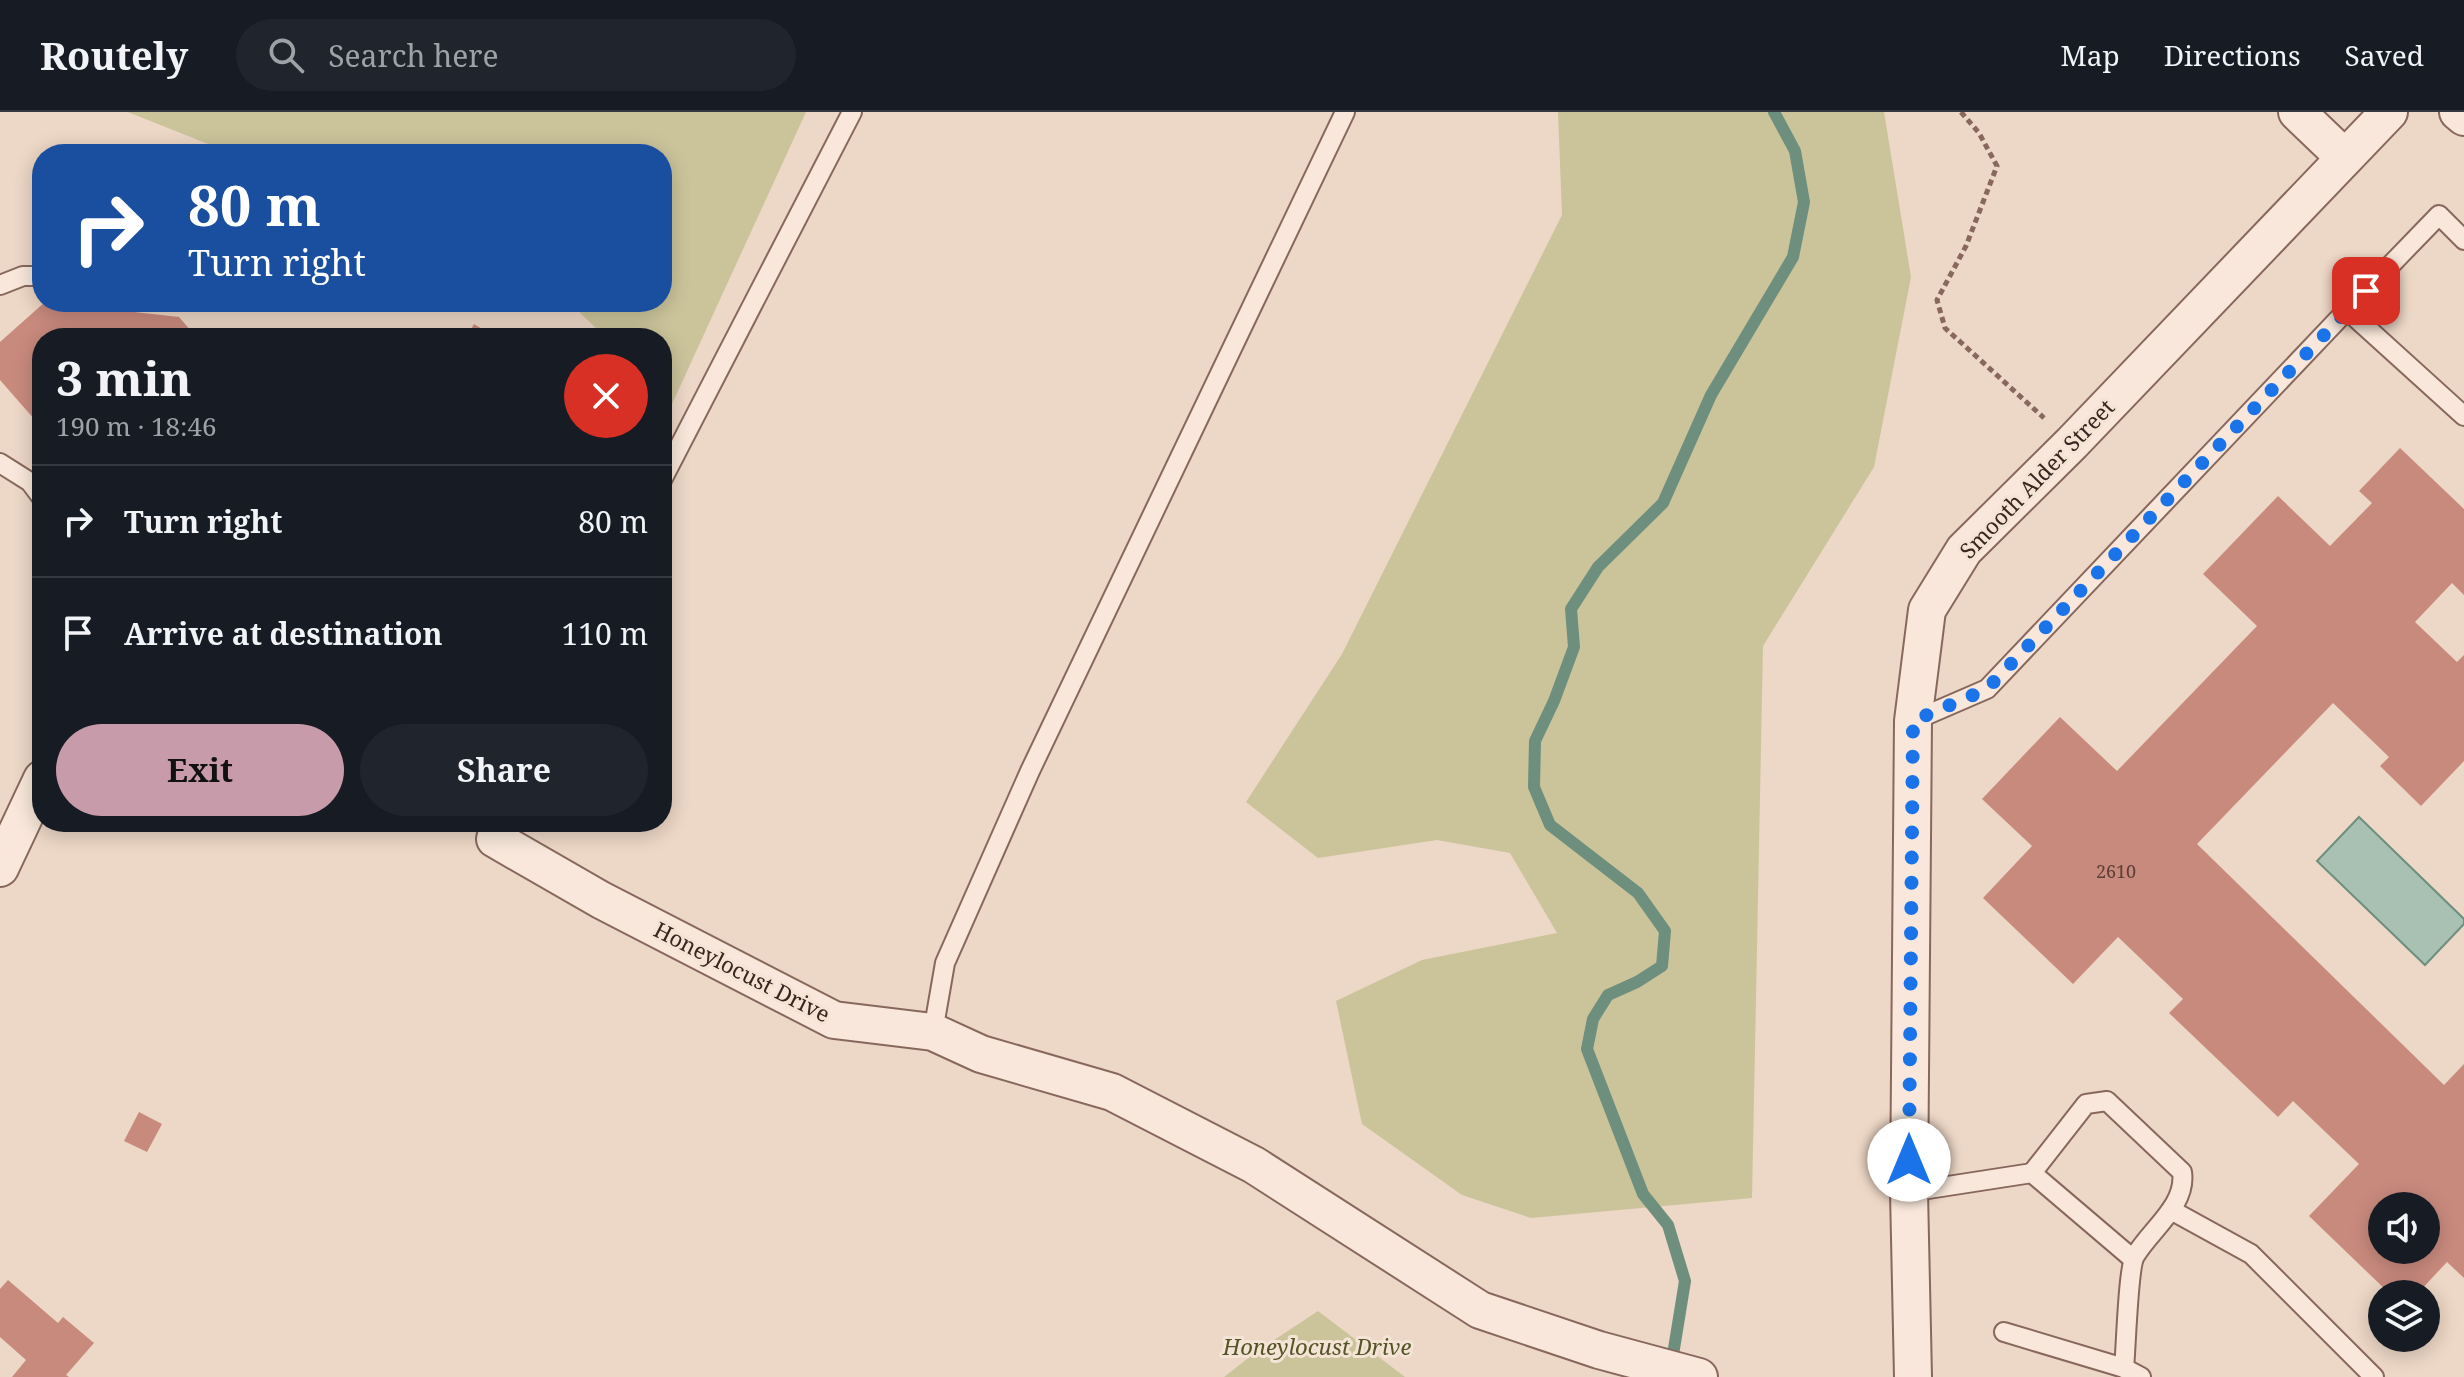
<!DOCTYPE html>
<meta charset="utf-8">
<style>
:root{--surface:#171b24;--page:#20242c;--text:#f1f3f6;--muted:#9ea1a6;--line:#363941;--accent:#c79ba9}
body{margin:0;font-family:"Noto Serif",serif;background:var(--page);color:var(--text);height:100vh;display:flex;flex-direction:column;font-size:30px;white-space:nowrap}
*{box-sizing:border-box;margin:0}
p{font-size:26px;color:var(--muted)}
.icon{flex:none;width:44px;height:44px;fill:none;stroke:currentColor;stroke-width:2;stroke-linecap:round;stroke-linejoin:round}
.map{position:relative;flex:1;overflow:hidden}
.details{position:absolute;left:32px;top:216px;width:640px;height:504px;display:flex;flex-direction:column;background:var(--surface);border-radius:32px;box-shadow:0 4px 20px #0003}
.details>*{flex:none}
.top-card{position:absolute;left:32px;top:32px;width:640px;height:168px;border-radius:32px;box-shadow:0 4px 20px #0003;background:#1a4fa0;color:#fff;overflow:hidden}
.controls{position:absolute;left:2368px;top:1080px;display:grid;gap:16px}
.controls a{display:grid;place-items:center;width:72px;height:72px;border-radius:50%;background:var(--surface);box-shadow:0 4px 20px #0003;font-size:40px}
.pin{position:absolute;display:grid;place-items:center;width:68px;height:68px;color:#fff;margin:-34px;border-radius:16px;box-shadow:0 4px 12px #0006}
.me{position:absolute;width:88px;margin:-44px;rotate:0deg;stroke-linejoin:round;filter:drop-shadow(0 0 6px #0008)}
.turn{display:flex;align-items:center;gap:28px;height:168px;padding:0 24px;font-size:36px}
.turn .icon{width:104px;height:104px;stroke-width:2.5}
.turn b{display:block;font-size:56px;line-height:68px}
.round{display:grid;place-items:center;flex:none;width:84px;height:84px;border-radius:42px;background:var(--page)}
.head{display:flex;align-items:center;justify-content:space-between;height:136px;padding:0 24px}
h1{font-size:48px;font-weight:700;line-height:60px}
.cta{display:flex;gap:16px;margin-top:auto;padding:16px 24px}
.cta a{flex:1;height:92px;border-radius:48px;background:var(--accent);color:#111;font-size:32px;font-weight:700;line-height:92px;text-align:center}
.cta a+a{background:var(--page);color:var(--text)}
ul{padding:0;list-style:none}
li{display:flex;align-items:center;gap:24px;height:112px;padding:0 24px;border-top:2px solid var(--line)}
li div{flex:1}
li b{display:block;font-size:30px}
li em{font-style:normal}
header{display:flex;align-items:center;gap:48px;box-sizing:border-box;height:112px;padding:0 40px;background:var(--surface);border-bottom:2px solid var(--line)}
header strong{font-size:38px}
nav{display:flex;gap:44px;margin-inline-start:auto;font-size:28px}
.search{width:560px;height:72px;background:var(--page);display:flex;align-items:center;gap:20px;box-sizing:border-box;padding:0 28px;border-radius:44px;color:var(--muted);font-size:30px}
.map>svg:first-child{display:block}
.green{fill:#cbc49b}
.water{fill:#a8c1b3;stroke:#6e8f7e;stroke-width:2}
.lines{fill:none;stroke-linecap:round;stroke-linejoin:round}
.stream{stroke:#6e8f7e;stroke-width:12}
.building{fill:#c98a7e;fill-rule:evenodd}
.service-casing{stroke:#88685d;stroke-width:22}
.minor-casing{stroke:#88685d;stroke-width:40}
.path{stroke:#88685d;stroke-width:5;stroke-dasharray:6 4;stroke-linecap:butt}
.service{stroke:#f8e7da;stroke-width:18}
.minor{stroke:#f8e7da;stroke-width:36}
.route{stroke:#1a73e8;stroke-width:14;stroke-dasharray:0 25.2}
.labels{text-anchor:middle;stroke-width:6;stroke-linejoin:round;paint-order:stroke}
.number-label{font-size:18px;fill:#5c3e38}
.street-label{font-size:22px;fill:#382520;stroke:#f4e4d6}
.park-label{font-size:22px;font-style:italic;fill:#545427;stroke:#f4e4d6}
</style>
<header>
<strong>Routely</strong>
<div class="search"><svg class="icon" aria-label="search" viewBox="0 0 24 24"><circle cx="10" cy="10" r="6"/><path d="M15 15l6 6"/></svg>Search here</div>
<nav><a>Map</a><a>Directions</a><a>Saved</a></nav>
</header>
<div class="map">
<svg width="2464" height="1265" viewBox="0 0 2464 1265">
<rect width="100%" height="100%" fill="#edd7c6"/>
<g class="green">
<polygon points="128,0 806,0 672,292 662,282 662,226 606,226 569,190 662,190 662,42 233,42"/>
<polygon points="1558,0 1884,0 1911,165 1874,355 1763,534 1752,1086 1531,1106 1462,1083 1362,1012 1336,889 1422,848 1557,821 1510,741 1437,728 1318,746 1246,690 1342,542 1562,103"/>
<polygon points="1318,1199 1405,1265 1224,1265 1256,1240"/>
</g>
<polygon class="water" points="2359,705 2464,807 2464,812 2425,853 2317,749"/>
<g class="lines">
<polyline class="stream" points="1674,1254 1672,1249 1685,1169 1668,1113 1643,1082 1587,937 1593,907 1608,883 1637,870 1662,854 1665,819 1638,781 1550,713 1534,675 1535,629 1554,589 1574,535 1571,497 1598,455 1663,391 1711,283 1793,145 1804,90 1795,39 1774,0"/>
</g>
<g class="building">
<polygon points="45,190 179,205 197,226 42,226 42,316 0,268 0,230"/>
<polygon points="474,212 497,226 466,226"/>
<path d="M2400,336L2464,397V483L2452,471L2415,510L2457,550L2464,543V649L2421,694L2380,654L2389,645L2333,591L2197,732L2444,973L2464,952V1166L2447,1150L2417,1182H2390L2309,1104L2359,1052L2293,989L2278,1005L2169,901L2183,887L2118,825L2073,872L1983,786L2032,734L1982,687L2060,605L2117,659L2257,514L2203,462L2278,384L2330,434L2372,391L2359,379ZM2382,1094H2426V1138H2382Z"/>
<polygon points="139,1000 162,1012 147,1040 124,1029"/>
<polygon points="8,1168 58,1211 63,1205 94,1231 66,1263 69,1265 12,1265 26,1248 0,1225 0,1177"/>
</g>
<g class="lines">
<defs>
<g id="service">
<polyline points="0,173 23,164 42,164"/>
<polyline points="2347,198 2439,103 2464,128"/>
<polyline points="0,351 30,370 42,386"/>
<polyline points="662,368 852,0"/>
<polyline points="1913,609 1987,577 2347,198 2464,304"/>
<polyline points="933,920 945,851 1030,659 1345,0"/>
<path d="M2032,1061L2086,992L2107,989L2182,1060C2187,1093 2151,1117 2135,1144C2128,1156 2126,1237 2124,1256"/>
<polyline points="1909,1080 2032,1061 2133,1147"/>
<polyline points="2171,1098 2251,1142 2374,1265"/>
<polyline points="2004,1220 2124,1256 2141,1265"/>
</g>
<g id="minor">
<polyline points="2297,0 2344,45"/>
<polyline points="2458,0 2464,5"/>
<polyline points="495,727 601,788 834,908 933,920 981,942 1112,980 1254,1053 1480,1198 1599,1238 1699,1265"/>
<polyline points="0,756 42,667"/>
<polyline points="1913,1265 1909,1080 1913,609 1927,498 1964,438 2072,331 2389,0"/>
</g>
</defs>
<use href="#service" class="service-casing"/>
<use href="#minor" class="minor-casing"/>
<polyline class="path" points="1961,0 1979,21 1997,54 1966,134 1937,188 1945,216 2044,306"/>
<use href="#service" class="service"/>
<use href="#minor" class="minor"/>
</g>
<g class="lines">
<polyline class="route" points="1909,1048 1913,609 1987,577 2366,179"/>
</g>
<g class="labels">
<g class="number-label">
<text x="2116" y="766">2610</text>
</g>
<g class="street-label">
<text transform="translate(2037 367) rotate(-46)" y="8">Smooth Alder Street</text>
<text transform="translate(742 860) rotate(27)" y="8">Honeylocust Drive</text>
</g>
<g class="park-label">
<text x="1317" y="1243">Honeylocust Drive</text>
</g>
</g>
</svg>
<div class="controls">
<a><svg class="icon" aria-label="sound" viewBox="0 0 24 24"><path d="M4 9h4l5-4v14l-5-4H4zM17 9q2 3 0 6"/></svg></a>
<a><svg class="icon" aria-label="layers" viewBox="0 0 24 24"><path d="M12 4l9 5-9 5-9-5zM3 14l9 5 9-5"/></svg></a>
</div>
<div class="pin" style="left:2366px;top:179px;background:#d93025"><svg class="icon" aria-label="arrive" viewBox="0 0 24 24"><path d="M6 21V4h12l-3 4 3 4H6"/></svg></div>
<svg class="me" style="left:1909px;top:1048px" viewBox="-20 -20 40 40"><circle r="19" fill="#fff"/><path d="M0-13L10 11 0 6-10 11z" fill="#1a73e8"/></svg>
<div class="top-card">
<div class="turn"><svg class="icon" aria-label="right" viewBox="0 0 24 24"><path d="M7 20v-9h11M14 6l5 5-5 5"/></svg><div><b>80 m</b>Turn right</div></div>
</div>
<section class="details">
<div class="head"><div><h1>3 min</h1><p>190 m · 18:46</p></div><a class="round" style="background:#d93025;color:#fff"><svg class="icon" aria-label="close" viewBox="0 0 24 24"><path d="M6 6l12 12M18 6L6 18"/></svg></a></div>
<ul>
<li><svg class="icon" aria-label="right" viewBox="0 0 24 24"><path d="M7 20v-9h11M14 6l5 5-5 5"/></svg><div><b>Turn right</b></div><em>80 m</em></li>
<li><svg class="icon" aria-label="arrive" viewBox="0 0 24 24"><path d="M6 21V4h12l-3 4 3 4H6"/></svg><div><b>Arrive at destination</b></div><em>110 m</em></li>
</ul>
<div class="cta"><a>Exit</a><a>Share</a></div>
</section>
</div>
